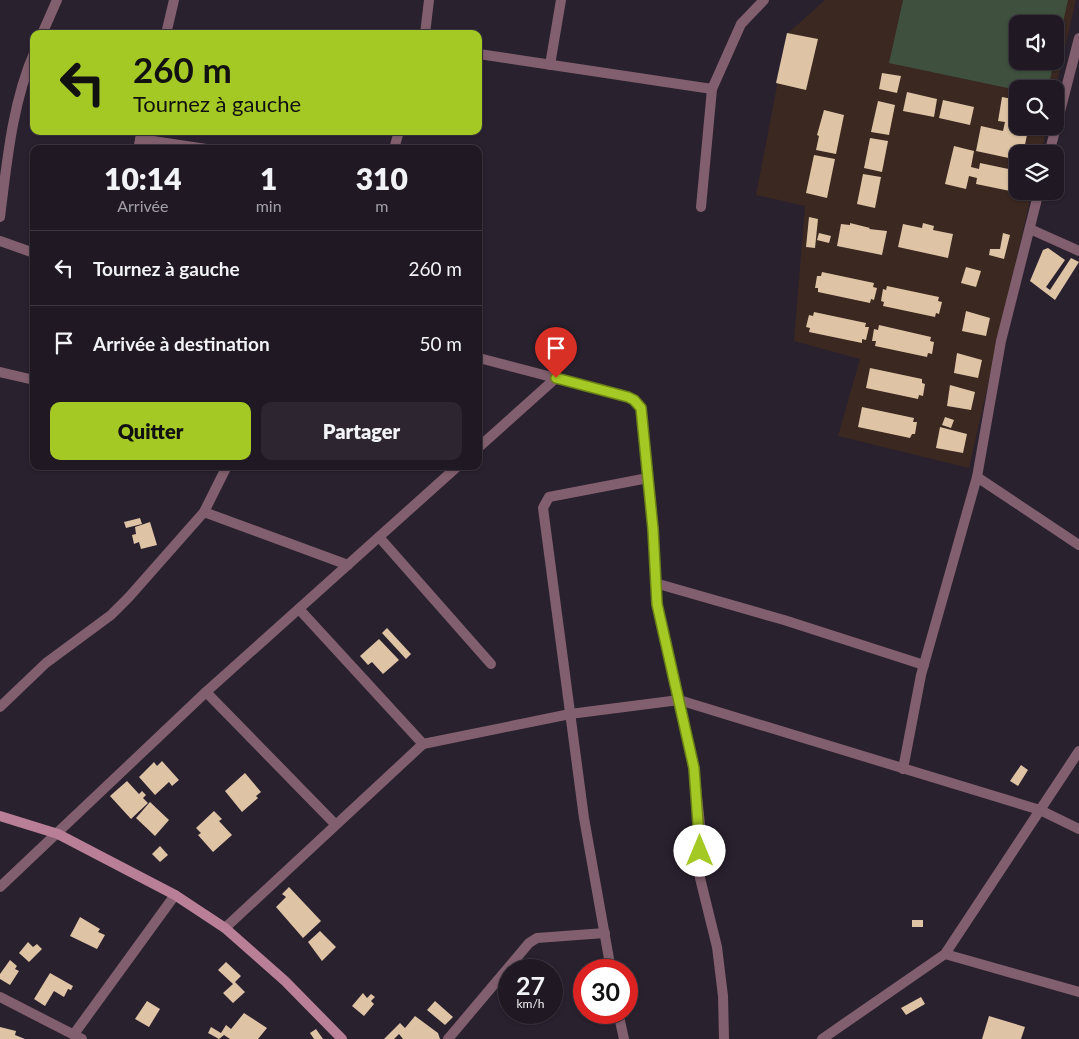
<!DOCTYPE html>
<html lang="fr">
<meta charset="utf-8">
<style>
:root{--surface:#201923;--page:#2d2630;--text:#f1f3f6;--muted:#a2a0a6;--line:#3d3841;--accent:#a4c824}
body{margin:0;font-family:Lato,sans-serif;background:var(--page);color:var(--text);height:100vh;display:flex;flex-direction:column;font-size:19px;white-space:nowrap}
*{box-sizing:border-box;margin:0}
p{font-size:16px;color:var(--muted)}
.icon{flex:none;width:28px;height:28px;fill:none;stroke:currentColor;stroke-width:2;stroke-linecap:round;stroke-linejoin:round}
.map{position:relative;flex:1;overflow:hidden}
.sheet{position:absolute;left:30px;top:145px;width:452px;height:325px;display:flex;flex-direction:column;background:var(--surface);border-radius:10px;box-shadow:0 1px 4px #0004,0 0 0 1px var(--line)}
.sheet>*{flex:none}
.top-card{position:absolute;left:30px;top:30px;width:452px;height:105px;border-radius:10px;box-shadow:0 1px 4px #0004,0 0 0 1px var(--line);background:#a4c824;color:#111;overflow:hidden}
.controls{position:absolute;left:1009px;top:15px;display:grid;gap:10px}
.controls a{display:grid;place-items:center;width:55px;height:55px;border-radius:10px;background:var(--surface);box-shadow:0 1px 4px #0004,0 0 0 1px var(--line);font-size:25px}
.speed{position:absolute;left:498px;top:959px;display:flex;gap:10px;font-size:25px;font-weight:700;text-align:center}
.speed>*{display:grid;place-content:center;width:65px;height:65px;border-radius:50%;background:var(--surface);box-shadow:0 1px 4px #0004,0 0 0 1px var(--line);line-height:1}
.speed small{font-size:12px;font-weight:400}
.speed .limit{border:8px solid #d22;background:#fff;color:#111}
.pin{position:absolute;display:grid;place-items:center;width:42px;height:42px;color:#fff;margin:-51px -21px;border-radius:50% 50% 50% 0;rotate:-45deg;box-shadow:0 0 5px #0007}
.pin .icon{rotate:45deg}
.me{position:absolute;width:55px;margin:-28px;rotate:0deg;stroke-linejoin:round;filter:drop-shadow(0 0 4px #0008)}
.turn{display:flex;align-items:center;gap:18px;height:105px;padding:0 20px;font-size:22px}
.turn .icon{width:65px;height:65px;stroke-width:2.5}
.turn b{display:block;font-size:35px;line-height:42px}
.eta{display:flex;justify-content:space-evenly;align-items:center;height:85px;text-align:center}
.eta b{font-size:30px;font-weight:800;line-height:35px}
.cta{display:flex;gap:10px;margin-top:auto;padding:10px 20px}
.cta a{flex:1;height:58px;border-radius:10px;background:var(--accent);color:#111;font-size:20px;font-weight:800;line-height:58px;text-align:center}
.cta a+a{background:var(--page);color:var(--text)}
ul{padding:0;list-style:none}
li{display:flex;align-items:center;gap:15px;height:75px;padding:0 20px;border-top:1px solid var(--line)}
li div{flex:1}
li b{display:block;font-size:19px}
li em{font-style:normal}
.map>svg:first-child{display:block}
.education{fill:#3a2821;fill-rule:evenodd}
.green{fill:#3f503f}
.building{fill:#dec3a4}
.lines{fill:none;stroke-linecap:round;stroke-linejoin:round}
.minor{stroke:#825f6e;stroke-width:10}
.secondary{stroke:#b87f97;stroke-width:10}
.route-casing{stroke:#6b8217;stroke-width:12}
.route{stroke:#a4c824;stroke-width:9}
</style>
<div class="map">
<svg width="1079" height="1039" viewBox="0 0 1079 1039">
<rect width="100%" height="100%" fill="#2a212f"/>
<path class="education" d="M825,0H1076L1055,92V89H1018V126H1047L1041,154H1018V191H1032L969,468L838,436L860,359L794,341L805,206L756,195L787,34ZM1018,24H1055V61H1018Z"/>
<polygon class="green" points="903,0 1068,0 1055,57 1055,24 1018,24 1018,61 1054,61 1048,89 1017,90 889,63"/>
<g class="building">
<polygon points="787,33 818,39 806,90 776,83"/>
<polygon points="882,73 901,76 897,93 879,89"/>
<polygon points="907,92 937,99 934,117 903,111"/>
<polygon points="1002,97 1018,100 1018,125 1015,124 1013,132 1027,135 1023,154 1018,154 1018,160 976,151 981,126 1003,131 1005,122 998,121"/>
<polygon points="943,100 974,107 970,125 939,118"/>
<polygon points="878,101 895,105 889,135 871,132"/>
<polygon points="824,110 844,115 836,154 816,150 819,136 817,135"/>
<polygon points="870,138 888,141 882,172 864,168"/>
<polygon points="954,146 974,151 971,167 979,169 980,163 1018,171 1015,192 976,184 977,178 969,176 966,189 945,184"/>
<polygon points="814,155 835,159 827,198 806,193"/>
<polygon points="863,174 881,177 875,208 857,204"/>
<polygon points="809,217 818,219 815,248 806,247"/>
<polygon points="850,223 870,228 869,229 887,231 882,255 837,246 841,224 850,225"/>
<polygon points="923,223 934,226 933,230 953,234 948,258 898,247 903,224 922,228"/>
<polygon points="819,233 831,236 829,243 817,240"/>
<polygon points="1003,233 1010,235 1004,259 989,255 990,249 1000,249"/>
<polygon points="1048,248 1065,260 1046,287 1050,290 1071,258 1079,262 1055,300 1030,281 1043,250"/>
<polygon points="966,267 981,271 976,287 961,283"/>
<polygon points="822,272 874,283 873,287 877,288 874,300 871,299 870,303 818,292 818,288 815,288 817,276 821,276"/>
<polygon points="887,286 939,297 938,301 942,302 939,314 936,313 935,317 883,306 884,302 881,301 883,289 886,290"/>
<polygon points="966,311 990,318 986,336 962,331"/>
<polygon points="814,312 866,323 865,327 869,327 866,340 862,339 862,343 809,332 810,328 806,327 809,315 813,316"/>
<polygon points="879,325 931,337 930,341 934,342 932,354 928,353 927,357 875,346 876,341 872,341 874,329 878,330"/>
<polygon points="957,353 982,360 978,378 954,373"/>
<polygon points="870,368 922,379 922,383 925,384 923,396 919,395 918,399 866,388"/>
<polygon points="950,385 975,392 971,410 947,406"/>
<polygon points="862,407 914,418 913,422 917,422 915,434 912,434 910,438 858,427"/>
<polygon points="945,417 954,420 951,428 942,425"/>
<polygon points="940,427 967,434 963,453 936,448"/>
<polygon points="140,518 142,524 126,528 124,522"/>
<polygon points="150,522 157,545 141,549 139,542 134,544 132,535 136,534 135,527"/>
<polygon points="387,628 411,654 406,659 382,633"/>
<polygon points="379,639 399,660 383,674 372,662 368,665 360,656"/>
<polygon points="162,761 179,780 172,786 169,782 155,795 139,777 154,762 157,766"/>
<polygon points="1021,765 1028,770 1018,786 1010,781"/>
<polygon points="245,773 261,792 256,796 258,798 242,812 225,791"/>
<polygon points="127,781 139,794 142,791 146,795 143,798 148,803 131,819 110,796"/>
<polygon points="150,802 169,820 155,836 136,818"/>
<polygon points="214,811 222,819 219,821 232,835 213,852 198,835 201,833 196,828"/>
<polygon points="160,846 168,855 160,862 152,854"/>
<polygon points="289,887 321,921 303,938 276,907 286,897 282,894"/>
<polygon points="80,917 100,929 98,932 105,935 97,949 70,936"/>
<rect x="912" y="920" width="11" height="7"/>
<polygon points="320,931 336,947 322,961 308,942"/>
<polygon points="28,942 33,947 37,944 42,949 29,962 19,953"/>
<polygon points="10,960 17,966 15,969 19,971 10,985 0,979 0,974"/>
<polygon points="226,962 241,976 235,982 245,992 233,1003 223,993 233,984 218,970"/>
<polygon points="50,973 73,986 71,990 68,989 64,997 54,991 45,1006 34,999"/>
<polygon points="363,993 367,998 371,994 375,997 371,1001 374,1004 364,1016 352,1006"/>
<polygon points="921,997 925,1004 906,1015 901,1008"/>
<polygon points="147,1001 160,1009 149,1027 135,1019"/>
<polygon points="435,1001 453,1017 445,1025 427,1010"/>
<polygon points="244,1013 267,1028 258,1039 230,1039 224,1035 219,1039 208,1033 211,1027 221,1033 226,1025 231,1029"/>
<polygon points="415,1016 438,1033 440,1039 403,1039 399,1034 394,1039 384,1039 400,1023 405,1028"/>
<polygon points="989,1016 1025,1027 1021,1039 982,1039"/>
<polygon points="0,1027 16,1031 15,1035 25,1039 0,1039"/>
<polygon points="316,1029 323,1039 314,1039 310,1033"/>
</g>
<g class="lines">
<g class="minor">
<polyline points="42,34 57,0"/>
<polyline points="166,34 174,0"/>
<polyline points="425,34 429,0"/>
<polyline points="479,54 712,89"/>
<polyline points="550,65 561,0"/>
<polyline points="140,139 206,149"/>
<polyline points="138,149 142,131"/>
<polyline points="394,149 399,131"/>
<polyline points="1049,154 1079,38"/>
<polyline points="701,207 712,89 741,24 764,0"/>
<path d="M0,217C7,162 12,104 34,53"/>
<polyline points="1030,229 1079,251"/>
<polyline points="0,241 34,253"/>
<polyline points="479,358 628,397 634,400 641,408 653,529 657,604 694,769 700,824 700,878 717,947 723,996 724,1039"/>
<polyline points="0,372 34,380"/>
<polyline points="479,447 556,378"/>
<polyline points="977,477 1079,545"/>
<polyline points="204,512 348,565"/>
<polyline points="379,537 491,664"/>
<polyline points="655,583 784,620 924,665"/>
<polyline points="299,609 423,744 570,714 679,700 1040,810 1079,829"/>
<polyline points="206,692 335,824"/>
<polyline points="0,707 46,663 111,615 129,597 204,512 227,466"/>
<polyline points="903,769 921,675 977,477 1001,341 1039,191"/>
<polyline points="0,887 206,692 458,466"/>
<polyline points="225,928 423,744"/>
<polyline points="945,954 1079,992"/>
<polyline points="611,970 584,818 543,508 549,497 648,478"/>
<polyline points="0,997 82,1039"/>
<polyline points="618,1012 624,1039"/>
<polyline points="74,1034 175,895"/>
<polyline points="448,1039 529,943 537,938 605,933"/>
<polyline points="822,1039 945,954 1079,751"/>
</g>
<polyline class="secondary" points="0,816 58,834 175,895 225,928 285,981 342,1039"/>
</g>
<g class="lines">
<defs>
<polyline id="route" points="556,378 628,397 634,400 641,408 653,529 657,604 694,768 700,851"/>
</defs>
<use href="#route" class="route-casing"/>
<use href="#route" class="route"/>
</g>
</svg>
<div class="controls">
<a><svg class="icon" aria-label="sound" viewBox="0 0 24 24"><path d="M4 9h4l5-4v14l-5-4H4zM17 9q2 3 0 6"/></svg></a>
<a><svg class="icon" aria-label="search" viewBox="0 0 24 24"><circle cx="10" cy="10" r="6"/><path d="M15 15l6 6"/></svg></a>
<a><svg class="icon" aria-label="layers" viewBox="0 0 24 24"><path d="M12 4l9 5-9 5-9-5zM3 14l9 5 9-5"/></svg></a>
</div>
<div class="speed"><div>27<small>km/h</small></div><div class="limit">30</div></div>
<div class="pin" style="left:556px;top:378px;background:#d93025"><svg class="icon" aria-label="arrive" viewBox="0 0 24 24"><path d="M6 21V4h12l-3 4 3 4H6"/></svg></div>
<svg class="me" style="left:700px;top:851px" viewBox="-20 -20 40 40"><circle r="19" fill="#fff"/><path d="M0-13L10 11 0 6-10 11z" fill="#a4c824"/></svg>
<div class="top-card">
<div class="turn"><svg class="icon" aria-label="left" viewBox="0 0 24 24"><path d="M17 20v-9H6M10 6l-5 5 5 5"/></svg><div><b>260 m</b>Tournez à gauche</div></div>
</div>
<section class="sheet">
<div class="eta">
<div><b>10:14</b><p>Arrivée</p></div>
<div><b>1</b><p>min</p></div>
<div><b>310</b><p>m</p></div>
</div>
<ul>
<li><svg class="icon" aria-label="left" viewBox="0 0 24 24"><path d="M17 20v-9H6M10 6l-5 5 5 5"/></svg><div><b>Tournez à gauche</b></div><em>260 m</em></li>
<li><svg class="icon" aria-label="arrive" viewBox="0 0 24 24"><path d="M6 21V4h12l-3 4 3 4H6"/></svg><div><b>Arrivée à destination</b></div><em>50 m</em></li>
</ul>
<div class="cta"><a>Quitter</a><a>Partager</a></div>
</section>
</div>
